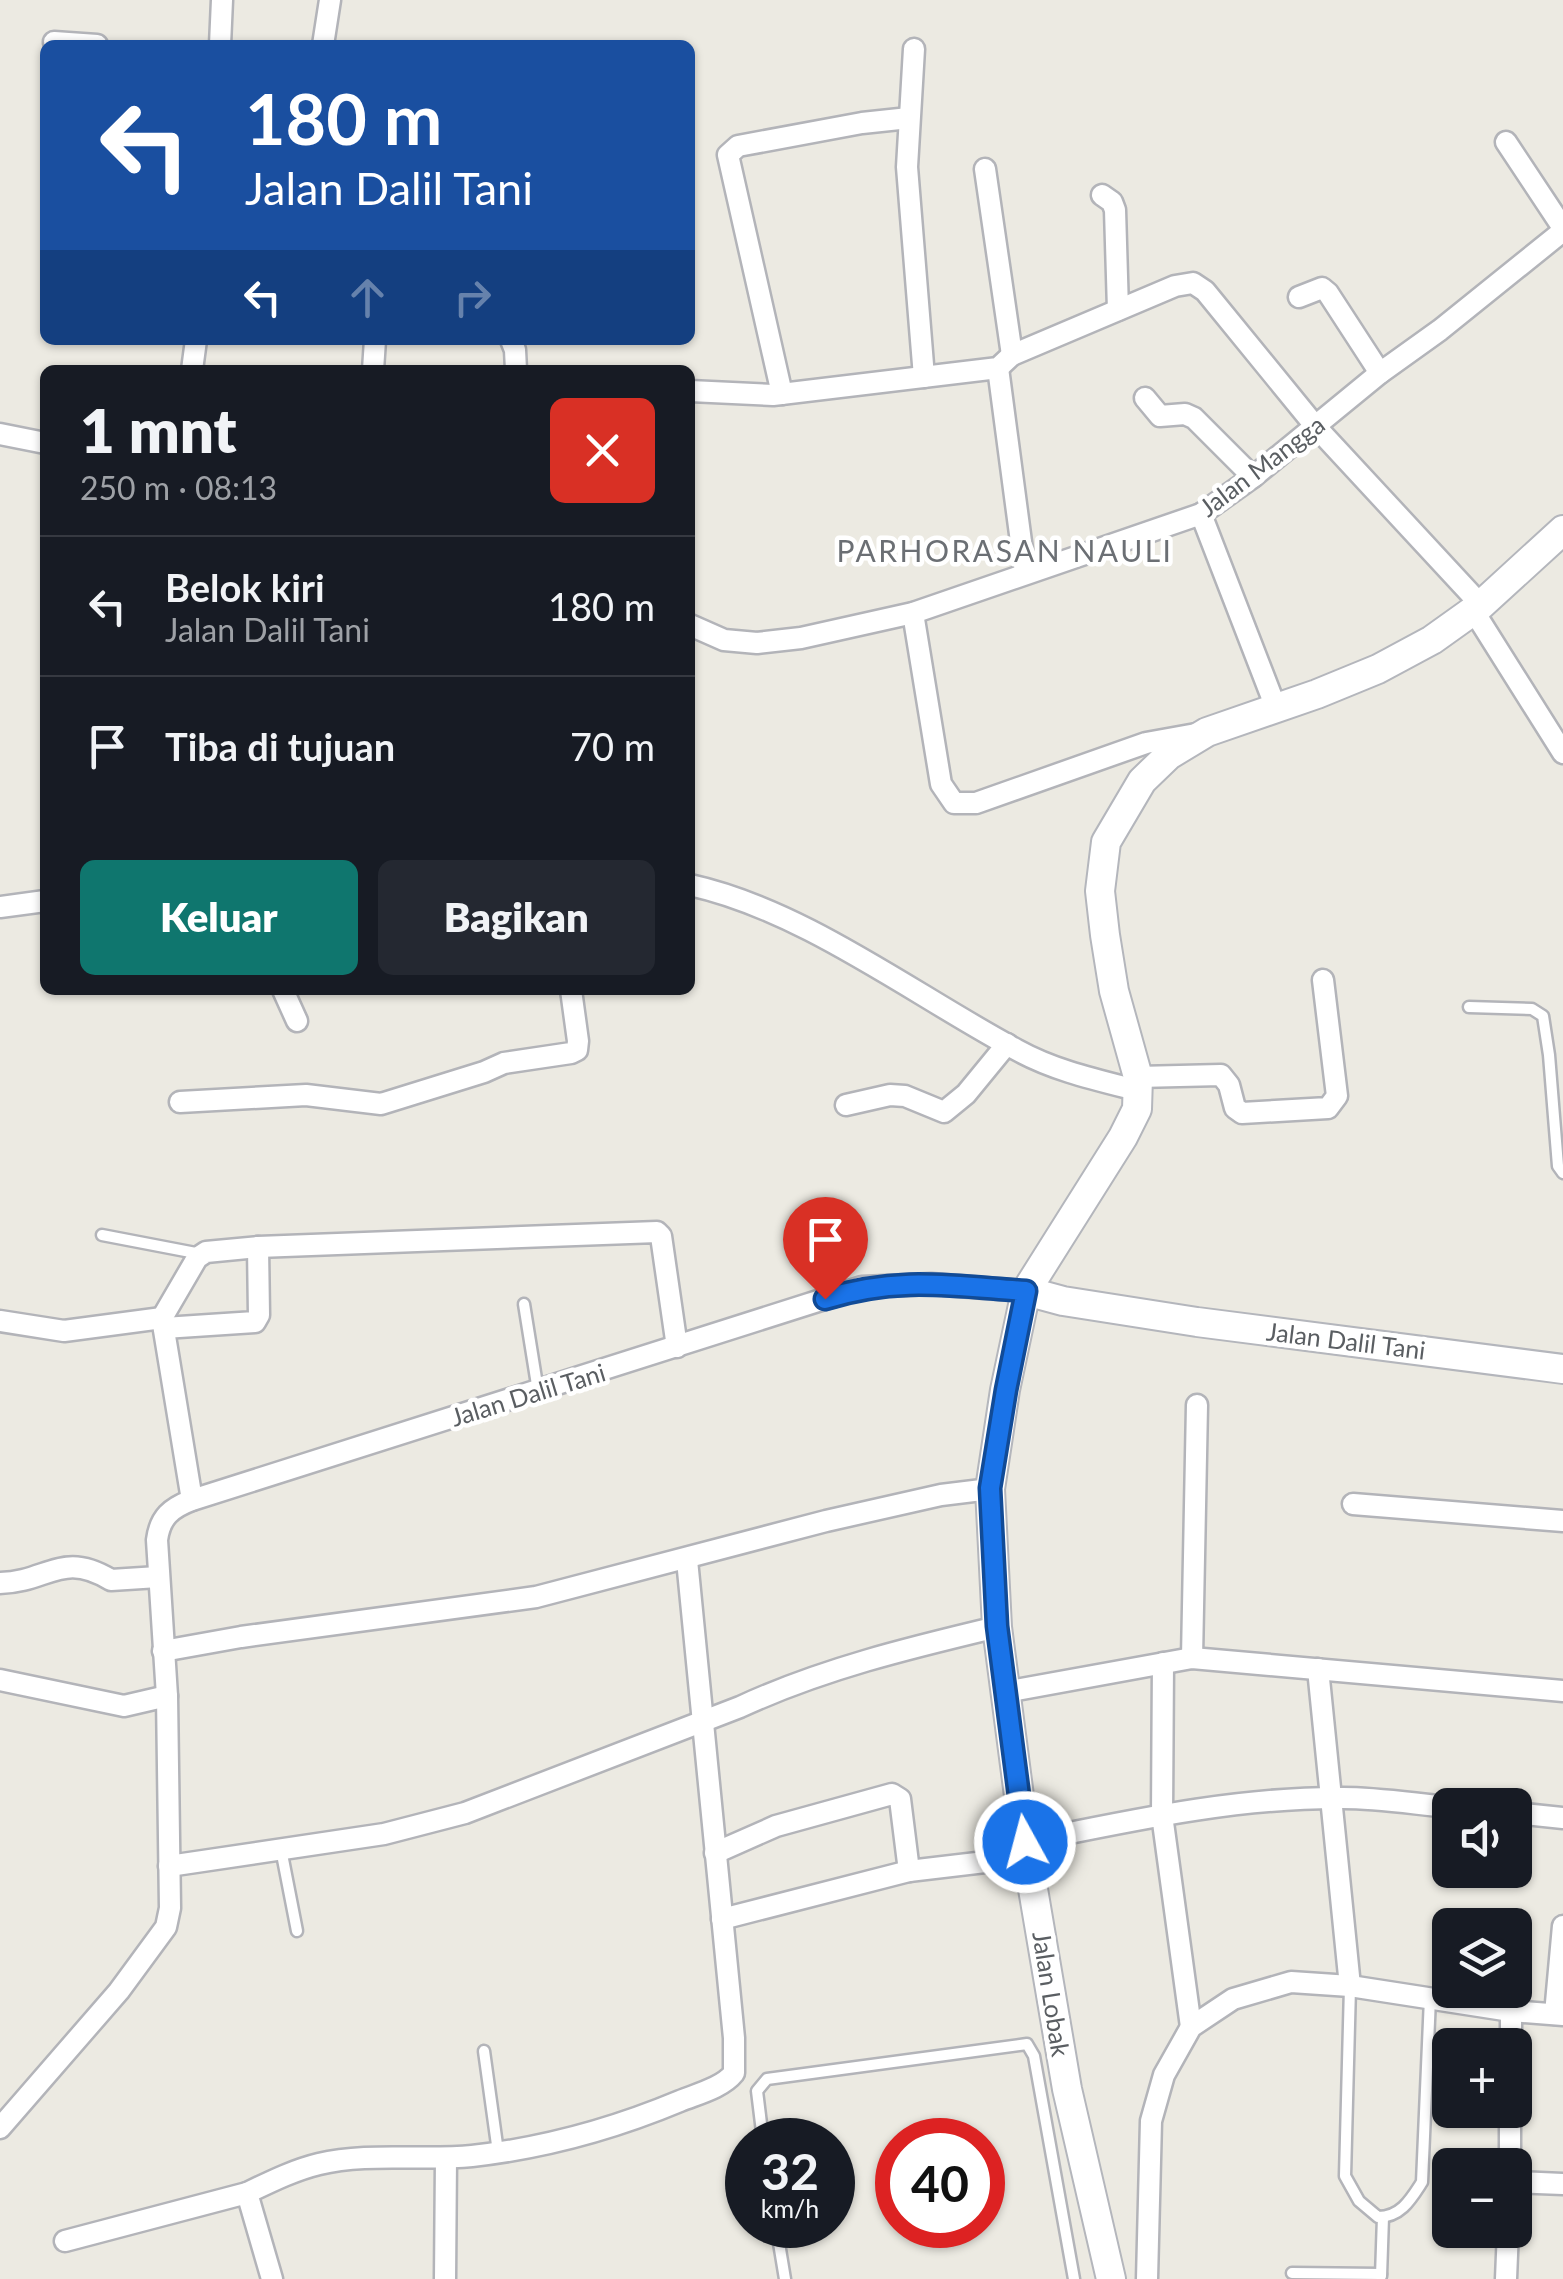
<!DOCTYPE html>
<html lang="id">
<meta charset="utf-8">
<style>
:root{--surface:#171b24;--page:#242831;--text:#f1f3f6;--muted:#9ea1a6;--line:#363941;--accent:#0f766e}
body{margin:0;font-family:Lato,sans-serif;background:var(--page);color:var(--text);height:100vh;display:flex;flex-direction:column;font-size:38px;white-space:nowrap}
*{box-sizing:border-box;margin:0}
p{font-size:32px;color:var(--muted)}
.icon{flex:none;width:55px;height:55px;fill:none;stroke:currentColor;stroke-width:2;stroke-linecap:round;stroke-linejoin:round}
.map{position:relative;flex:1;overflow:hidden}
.details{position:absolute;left:40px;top:365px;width:655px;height:630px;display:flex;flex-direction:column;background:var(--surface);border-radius:15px;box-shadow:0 2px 8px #0004}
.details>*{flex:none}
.guide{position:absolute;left:40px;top:40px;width:655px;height:305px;border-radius:15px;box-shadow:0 2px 8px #0004;background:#1a4fa0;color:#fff;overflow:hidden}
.tools{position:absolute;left:1432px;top:1788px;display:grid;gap:20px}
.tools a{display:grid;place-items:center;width:100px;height:100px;border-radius:15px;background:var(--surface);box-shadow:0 2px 8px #0004;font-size:50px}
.speed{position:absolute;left:725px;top:2118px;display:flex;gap:20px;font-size:50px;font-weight:700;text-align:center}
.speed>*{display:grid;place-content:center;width:130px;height:130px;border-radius:50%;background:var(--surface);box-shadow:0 2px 8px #0004;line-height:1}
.speed small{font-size:25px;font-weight:400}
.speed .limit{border:15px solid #d22;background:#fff;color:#111}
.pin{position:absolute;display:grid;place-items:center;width:85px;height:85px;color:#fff;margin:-102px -42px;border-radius:50% 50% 50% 0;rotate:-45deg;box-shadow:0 0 10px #0007}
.pin .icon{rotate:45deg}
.me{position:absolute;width:110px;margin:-55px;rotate:353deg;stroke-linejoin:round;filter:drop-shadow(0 0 8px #0008)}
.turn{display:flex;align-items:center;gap:35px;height:210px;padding:0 40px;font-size:45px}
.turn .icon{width:130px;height:130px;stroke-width:2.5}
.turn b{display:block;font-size:70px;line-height:85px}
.lanes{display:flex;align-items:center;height:95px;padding:0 40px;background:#0003;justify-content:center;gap:50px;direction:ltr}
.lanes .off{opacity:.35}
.round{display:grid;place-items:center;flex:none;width:105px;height:105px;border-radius:15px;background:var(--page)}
.headline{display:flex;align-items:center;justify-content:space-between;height:170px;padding:0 40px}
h1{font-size:60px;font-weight:800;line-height:75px}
.action{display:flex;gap:20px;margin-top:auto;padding:20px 40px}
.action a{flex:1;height:115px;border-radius:15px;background:var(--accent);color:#fff;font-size:40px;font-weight:800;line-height:115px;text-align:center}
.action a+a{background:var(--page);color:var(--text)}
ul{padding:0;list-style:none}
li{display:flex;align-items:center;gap:30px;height:140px;padding:0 40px;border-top:2px solid var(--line)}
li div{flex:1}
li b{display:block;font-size:38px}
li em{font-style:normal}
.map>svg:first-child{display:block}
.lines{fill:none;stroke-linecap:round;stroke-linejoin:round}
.lane-casing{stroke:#b3b4b9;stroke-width:15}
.street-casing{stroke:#b3b4b9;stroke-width:25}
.secondary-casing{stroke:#b4b6bc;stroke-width:32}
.lane{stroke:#fff;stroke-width:10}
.street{stroke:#fff;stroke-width:20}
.secondary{stroke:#fff;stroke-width:28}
.route-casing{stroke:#114b97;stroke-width:25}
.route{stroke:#1a73e8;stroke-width:18}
.labels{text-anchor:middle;stroke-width:9;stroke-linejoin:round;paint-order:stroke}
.street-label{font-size:25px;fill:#5a5e62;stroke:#fff}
.quarter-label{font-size:30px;letter-spacing:2.5px;fill:#6b6f74;stroke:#fff}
</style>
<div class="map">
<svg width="1563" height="2279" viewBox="0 0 1563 2279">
<rect width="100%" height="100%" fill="#eceae2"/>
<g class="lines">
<defs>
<g id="lane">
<polyline points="1469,1007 1532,1009 1543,1016 1549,1055 1558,1166 1563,1173"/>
<polyline points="102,1235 201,1254"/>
<polyline points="524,1304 538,1391"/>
<polyline points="281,1849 297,1931"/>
<path d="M1350,1987L1345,2176L1359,2201L1378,2217C1401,2217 1411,2199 1422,2182L1430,1998"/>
<polyline points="484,2051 498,2152"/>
<polyline points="763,2140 757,2091 767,2079 1027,2044 1034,2056 1074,2279"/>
<polyline points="776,2225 785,2279"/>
<polyline points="1292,2273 1381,2274"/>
<polyline points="1381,2276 1383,2217"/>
</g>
<g id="street">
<polyline points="54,42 97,45"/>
<polyline points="220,45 222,0"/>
<polyline points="323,45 330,0"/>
<polyline points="914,49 907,167 924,377"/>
<polyline points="1506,142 1563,228"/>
<polyline points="985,169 1012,355"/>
<polyline points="1102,195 1112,202 1115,210 1118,310"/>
<polyline points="1299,297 1322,288 1328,293 1380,373"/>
<polyline points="511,340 515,350 516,370"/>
<polyline points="998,368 1025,572"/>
<polyline points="192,370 196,340"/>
<polyline points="373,370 375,340"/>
<polyline points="690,391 773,395 998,368 1012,355 1175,286 1193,283 1205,291 1316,427 1481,605"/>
<polyline points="782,394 728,155 738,146 862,123 909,118"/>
<polyline points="1145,398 1160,416 1185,414 1194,418 1253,477"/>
<polyline points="0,434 45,443"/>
<polyline points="1201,514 1276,708"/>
<polyline points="1473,610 1563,753"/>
<polyline points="913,613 941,784 954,803 976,803 1146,743 1196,734"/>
<polyline points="690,625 724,640 757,643 801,638 913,613 1201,514 1253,477 1380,373 1440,330 1563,231"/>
<path d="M690,885C804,910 914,995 1017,1050C1055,1071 1097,1080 1140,1091"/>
<polyline points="0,907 45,901"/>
<polyline points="283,990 297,1021"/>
<polyline points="1138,1077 1221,1075 1229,1085 1235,1108 1242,1113 1328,1108 1337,1096 1323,980"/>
<polyline points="180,1102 306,1095 381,1104 484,1072 504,1063 571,1053 577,1050 578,1041 571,990"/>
<polyline points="846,1105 890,1095 905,1096 944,1112 966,1094 1007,1044"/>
<polyline points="0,1321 64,1331 162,1318"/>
<polyline points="164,1328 255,1322 259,1315 258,1247"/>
<polyline points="192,1500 162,1318 197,1258 206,1252 258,1247 657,1232 661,1236 677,1347"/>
<polyline points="1353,1504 1563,1521"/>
<path d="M0,1583C48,1582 62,1550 111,1580L158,1577"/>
<polyline points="163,1651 241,1637 536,1597 826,1521 941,1495 990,1489"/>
<polyline points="1192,1658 1197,1405"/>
<polyline points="1163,1663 1162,1815 1191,2027"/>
<polyline points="1318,1669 1350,1986"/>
<polyline points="0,1680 124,1706 167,1696"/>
<polyline points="1005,1692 1192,1658 1563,1691"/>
<polyline points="1515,1813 1563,1818"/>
<path d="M1025,1842C1129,1821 1236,1797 1343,1798C1378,1798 1415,1804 1450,1807"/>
<polyline points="715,1853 776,1826 892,1794 900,1799 909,1871"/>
<path d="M169,1866L384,1834L465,1813L740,1707C822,1669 909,1648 997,1627"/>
<polyline points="722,1919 909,1871 1027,1857"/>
<polyline points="1555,2014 1563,1926"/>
<polyline points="1511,2045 1511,2011"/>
<path d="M0,2128L119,1991L166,1927L170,1908L167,1696L157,1540C160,1517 171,1508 192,1500L862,1287L931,1284L1026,1291"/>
<polyline points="1510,2165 1510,2110"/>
<polyline points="1515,2182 1563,2184"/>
<polyline points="65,2241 247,2193"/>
<path d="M272,2279L247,2193C270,2182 294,2170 319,2164C368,2152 422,2161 472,2156C544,2148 613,2129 680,2101C697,2094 722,2088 734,2073V2038L687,1560"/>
<polyline points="445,2279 446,2158"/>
<polyline points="1147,2279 1151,2121 1164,2075 1191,2027 1233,1999 1291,1982 1350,1986 1511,2011 1563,2015"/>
<polyline points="1506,2279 1508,2230"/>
</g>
<g id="secondary">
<polyline points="1026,1291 1063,1301 1197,1322 1563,1369"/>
<polyline points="1111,2279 1067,2089 1025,1842 997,1627 990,1489 1005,1390 1026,1291 1123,1137 1137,1109 1138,1077 1114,991 1105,935 1100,891 1106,842 1142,781 1169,755 1207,732 1317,694 1378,669 1432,640 1481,605 1563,530"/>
</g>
</defs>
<use href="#lane" class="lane-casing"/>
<use href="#street" class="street-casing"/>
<use href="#secondary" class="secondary-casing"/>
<use href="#lane" class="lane"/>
<use href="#street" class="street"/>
<use href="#secondary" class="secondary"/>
</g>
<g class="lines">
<defs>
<path id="route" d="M825,1299C898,1276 952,1286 1026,1291L1006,1390L990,1488L997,1626L1025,1842"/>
</defs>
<use href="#route" class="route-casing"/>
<use href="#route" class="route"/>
</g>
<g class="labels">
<g class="street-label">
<text transform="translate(1262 466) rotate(-37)" y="9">Jalan Mangga</text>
<text transform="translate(1346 1341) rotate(7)" y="9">Jalan Dalil Tani</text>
<text transform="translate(528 1395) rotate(-17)" y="9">Jalan Dalil Tani</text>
<text transform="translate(1051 1994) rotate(81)" y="9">Jalan Lobak</text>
</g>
<g class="quarter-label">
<text x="1005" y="562">PARHORASAN NAULI</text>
</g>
</g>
</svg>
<div class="tools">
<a><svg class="icon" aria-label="sound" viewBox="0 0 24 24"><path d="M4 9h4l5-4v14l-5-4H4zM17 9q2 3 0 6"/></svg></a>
<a><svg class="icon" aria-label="layers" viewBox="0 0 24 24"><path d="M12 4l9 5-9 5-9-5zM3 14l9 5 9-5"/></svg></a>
<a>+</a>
<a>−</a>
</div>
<div class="speed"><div>32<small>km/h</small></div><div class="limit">40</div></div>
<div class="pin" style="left:825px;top:1299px;background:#d93025"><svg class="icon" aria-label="arrive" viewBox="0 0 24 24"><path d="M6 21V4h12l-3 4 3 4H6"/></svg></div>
<svg class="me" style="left:1025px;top:1842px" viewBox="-20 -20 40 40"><circle r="17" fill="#1a73e8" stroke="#fff" stroke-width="3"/><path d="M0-11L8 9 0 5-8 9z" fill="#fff"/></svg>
<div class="guide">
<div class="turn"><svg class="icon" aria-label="left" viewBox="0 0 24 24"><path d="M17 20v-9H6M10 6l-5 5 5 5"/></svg><div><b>180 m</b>Jalan Dalil Tani</div></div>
<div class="lanes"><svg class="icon" aria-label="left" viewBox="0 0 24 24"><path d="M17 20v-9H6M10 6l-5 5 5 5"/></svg><svg class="icon off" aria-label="ahead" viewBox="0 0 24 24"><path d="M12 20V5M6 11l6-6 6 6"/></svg><svg class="icon off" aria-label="right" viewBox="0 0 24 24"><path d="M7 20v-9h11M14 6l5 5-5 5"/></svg></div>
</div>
<section class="details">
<div class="headline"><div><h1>1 mnt</h1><p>250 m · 08:13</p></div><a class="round" style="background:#d93025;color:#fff"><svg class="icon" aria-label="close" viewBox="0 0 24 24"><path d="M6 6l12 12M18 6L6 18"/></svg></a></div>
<ul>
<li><svg class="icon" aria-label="left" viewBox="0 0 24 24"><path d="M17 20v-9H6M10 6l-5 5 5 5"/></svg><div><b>Belok kiri</b><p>Jalan Dalil Tani</p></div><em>180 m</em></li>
<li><svg class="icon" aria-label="arrive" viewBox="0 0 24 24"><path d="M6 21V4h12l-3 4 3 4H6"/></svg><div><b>Tiba di tujuan</b></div><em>70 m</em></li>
</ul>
<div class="action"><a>Keluar</a><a>Bagikan</a></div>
</section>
</div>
